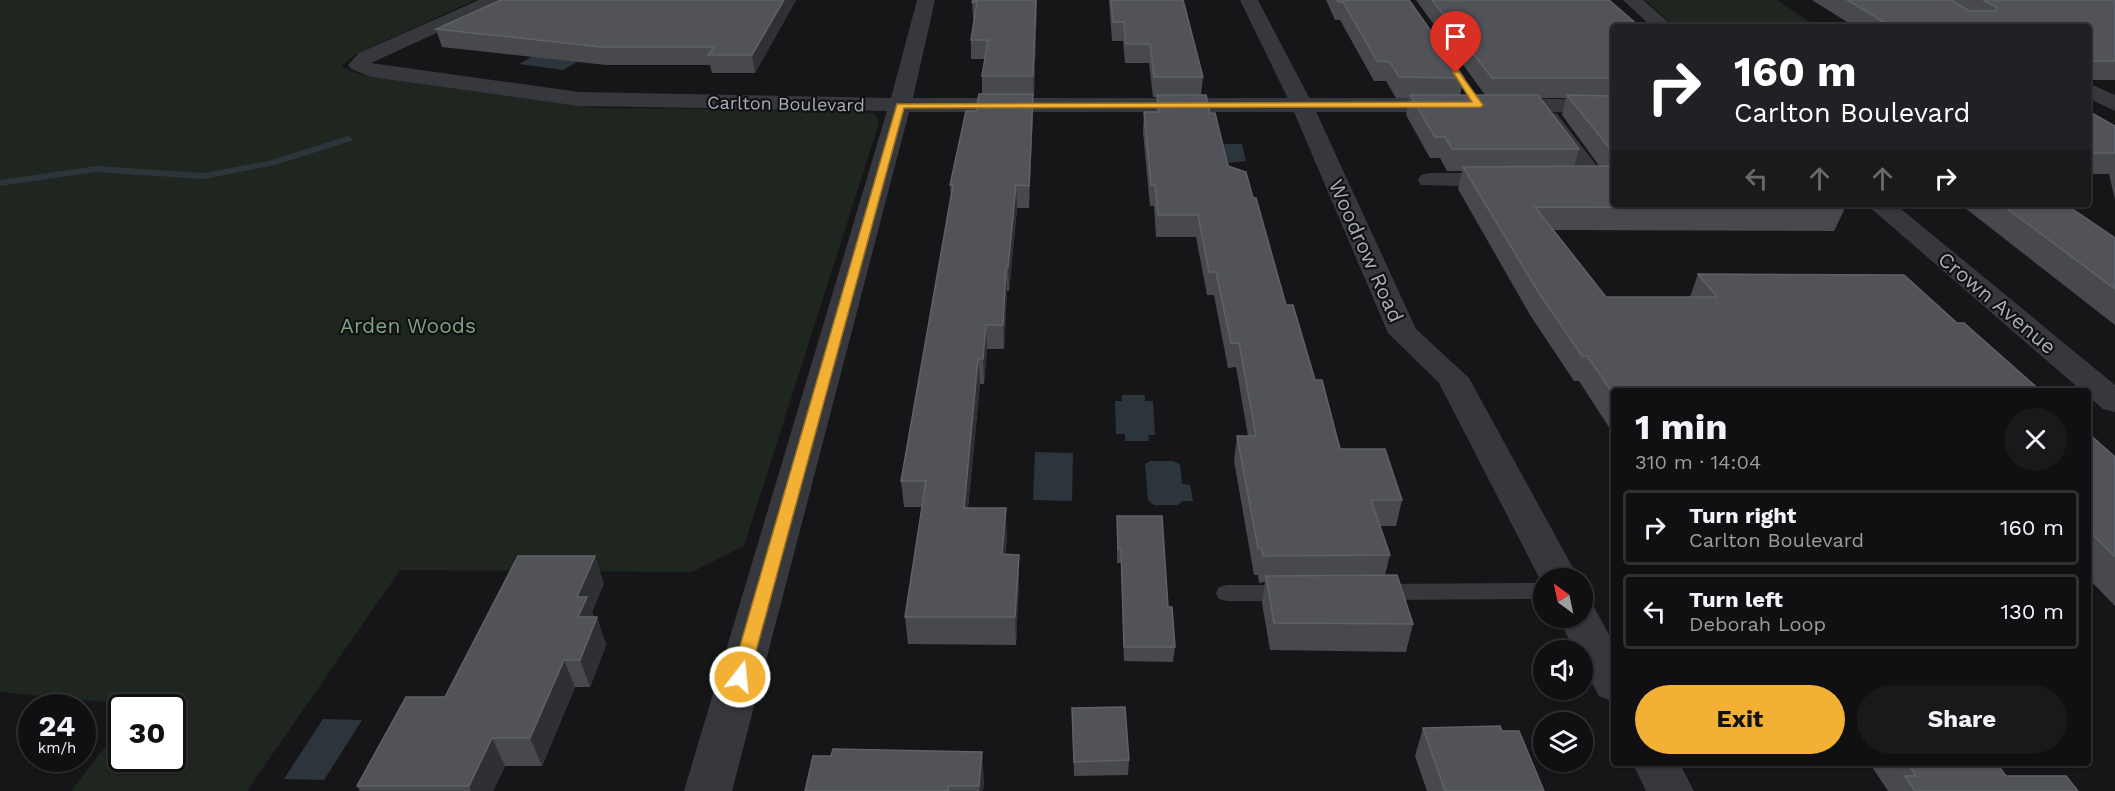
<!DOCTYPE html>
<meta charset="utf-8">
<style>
:root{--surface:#101012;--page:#19191b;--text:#f1f3f6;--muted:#9c9d9f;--line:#303032;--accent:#f2b134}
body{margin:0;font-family:"Work Sans",sans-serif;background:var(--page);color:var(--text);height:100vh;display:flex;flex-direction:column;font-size:22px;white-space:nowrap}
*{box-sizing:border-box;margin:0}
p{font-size:20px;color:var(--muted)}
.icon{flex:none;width:33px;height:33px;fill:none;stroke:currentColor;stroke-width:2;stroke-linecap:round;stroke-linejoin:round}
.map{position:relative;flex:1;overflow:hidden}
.sheet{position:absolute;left:1611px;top:388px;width:480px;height:378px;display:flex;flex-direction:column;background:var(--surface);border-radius:6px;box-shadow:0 2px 4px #0004,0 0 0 2px var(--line)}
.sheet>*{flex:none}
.hud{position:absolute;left:1611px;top:24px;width:480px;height:183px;border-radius:6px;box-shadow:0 2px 4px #0004,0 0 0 2px var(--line);background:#202124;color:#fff;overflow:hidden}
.needle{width:39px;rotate:327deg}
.controls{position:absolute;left:1533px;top:568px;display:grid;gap:12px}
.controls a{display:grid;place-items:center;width:60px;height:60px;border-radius:50%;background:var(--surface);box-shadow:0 2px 4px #0004,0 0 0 2px var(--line);font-size:30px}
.speed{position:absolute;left:18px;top:694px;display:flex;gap:12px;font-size:30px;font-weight:700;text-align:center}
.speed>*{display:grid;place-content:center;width:78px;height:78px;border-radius:50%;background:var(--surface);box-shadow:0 2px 4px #0004,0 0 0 2px var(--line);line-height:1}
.speed small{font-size:15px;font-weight:400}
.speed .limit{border:3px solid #111;border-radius:9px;background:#fff;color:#111}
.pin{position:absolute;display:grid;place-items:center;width:51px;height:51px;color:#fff;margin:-62px -26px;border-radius:50% 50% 50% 0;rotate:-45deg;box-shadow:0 0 6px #0007}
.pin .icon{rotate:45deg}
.me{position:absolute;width:66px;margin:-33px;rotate:16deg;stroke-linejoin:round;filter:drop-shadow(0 0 4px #0008)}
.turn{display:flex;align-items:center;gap:21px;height:126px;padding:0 24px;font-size:27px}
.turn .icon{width:78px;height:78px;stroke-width:2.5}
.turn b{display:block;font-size:42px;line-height:51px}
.lanes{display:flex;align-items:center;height:57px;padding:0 24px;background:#0003;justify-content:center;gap:30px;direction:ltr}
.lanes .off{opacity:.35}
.round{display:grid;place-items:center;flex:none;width:63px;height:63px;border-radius:32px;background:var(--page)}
.overview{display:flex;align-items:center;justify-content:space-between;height:102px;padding:0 24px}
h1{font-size:36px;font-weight:700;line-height:45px}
.cta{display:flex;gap:12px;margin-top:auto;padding:12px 24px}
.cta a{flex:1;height:69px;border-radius:36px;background:var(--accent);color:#111;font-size:24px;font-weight:700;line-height:69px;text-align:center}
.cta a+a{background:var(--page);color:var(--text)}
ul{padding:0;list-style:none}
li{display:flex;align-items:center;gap:18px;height:75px;margin:0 12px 9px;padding:0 12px;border:3px solid var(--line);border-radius:6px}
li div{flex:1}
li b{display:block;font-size:22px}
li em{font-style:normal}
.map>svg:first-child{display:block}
.green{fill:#1e261f}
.water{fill:#2c353c}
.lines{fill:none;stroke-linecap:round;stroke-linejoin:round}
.stream{fill:#2c353c;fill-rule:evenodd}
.service{fill:#37383d;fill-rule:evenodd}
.minor{fill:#37383d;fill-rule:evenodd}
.tertiary{fill:#37383d;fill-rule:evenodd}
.wall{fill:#47494d;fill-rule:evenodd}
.shaded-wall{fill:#2f3033}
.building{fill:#525359;stroke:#5f6168;stroke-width:1.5}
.route{fill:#f2b134;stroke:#9d7322;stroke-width:1.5}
.labels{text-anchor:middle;stroke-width:4.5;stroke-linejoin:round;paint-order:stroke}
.far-street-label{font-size:18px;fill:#a8adb8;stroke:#111113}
.street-label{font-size:21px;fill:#a8adb8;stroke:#111113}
.park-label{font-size:21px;fill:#7fa381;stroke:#111113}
</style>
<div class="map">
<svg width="2115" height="791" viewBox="0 0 2115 791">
<rect width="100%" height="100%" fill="#161618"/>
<g class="green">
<polygon points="0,0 475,0 356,54 341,66 356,73 597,108 854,110 875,114 879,123 744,546 692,572 400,570 247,791 71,791 121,726 122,759 172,759 172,708 135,708 137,705 0,692"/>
<polygon points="1645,0 1777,0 1817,27 1676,27"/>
</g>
<g class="water">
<polygon points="535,55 587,56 563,70 519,64"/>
<polygon points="1222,144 1242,144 1246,161 1228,163"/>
<polygon points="1122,395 1145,395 1145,401 1153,401 1155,435 1148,435 1149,441 1125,441 1125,434 1116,434 1115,401 1122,401"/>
<polygon points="1035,452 1073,453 1072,501 1033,500"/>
<polygon points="1150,461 1173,461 1180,464 1182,484 1190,485 1193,501 1182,501 1178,505 1154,505 1148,500 1145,464"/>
<polygon points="323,719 362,720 324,780 284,779"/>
</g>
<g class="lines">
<polygon class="stream" points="348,136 353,139 351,141 275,165 204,179 96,172 0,186 0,180 96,166 204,173 268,161"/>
<g class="service">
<polygon points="1544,583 1544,599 1379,600 1371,598 1368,592 1371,586 1379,584"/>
<polygon points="1227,585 1288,585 1296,587 1299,593 1296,599 1288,601 1227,601 1219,599 1216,593 1219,587"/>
</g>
<g class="minor">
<polygon points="479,0 503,0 500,4 371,63 579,92 891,98 917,0 935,0 913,98 1453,98 1461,100 1464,105 1461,110 1453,112 909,112 732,791 684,791 887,111 579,106 372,77 351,69 348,65 359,53"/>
<polygon points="1623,0 1643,0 1674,27 1652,27"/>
<polygon points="2088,83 2115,95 2115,111 2088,98"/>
<polygon points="1502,98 1614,100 1614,114 1550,112 1557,114 1604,175 1607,180 1604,185 1595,187 1586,185 1538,119 1541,114 1548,112 1494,110 1491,105 1494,100"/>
<polygon points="1430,173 1504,173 1513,175 1516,180 1513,185 1504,187 1421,185 1418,180 1421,175"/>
<polygon points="1866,204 1895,204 2115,385 2115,412 2103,409 2088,396 2088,392 2083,392"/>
</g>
<g class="tertiary">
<polygon points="1240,0 1258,0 1313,105 1416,329 1469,378 1579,579 1544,579 1544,587 1439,383 1388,333 1291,105"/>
<polygon points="1582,603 1594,607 1614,644 1614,702 1599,696 1582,665 1582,651 1575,651 1558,618 1582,618"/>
<polygon points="1633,764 1680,764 1694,791 1646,791"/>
</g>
</g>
<g class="wall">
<polygon points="796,0 755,73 712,73 710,65 606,65 442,47 436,29"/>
<polygon points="1037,0 1034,96 1033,96 1033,114 1029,208 1017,208 1009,291 1007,291 1004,349 987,349 984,384 980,384 968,508 1007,535 1005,554 1019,555 1019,582 1016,645 908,644 905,617 922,507 904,507 901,481 951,197 950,185 982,94 982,76 985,59 971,59 971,40 974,19 973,19 972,2"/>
<polygon points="1109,0 1183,0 1203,77 1201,95 1210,113 1228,166 1253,198 1286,305 1315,380 1340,449 1402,500 1396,526 1380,526 1390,555 1385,575 1413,624 1406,652 1270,650 1262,603 1265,582 1259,583 1258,575 1254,575 1234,461 1237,436 1248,436 1236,367 1228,368 1214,295 1207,295 1196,237 1156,237 1154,206 1150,206 1143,132 1144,112 1156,112 1157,97 1153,97 1149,63 1125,63 1123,41 1112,41"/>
<path d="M1326,0H1409L1464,78L1460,95H1485L1416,0H1609L1614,27V204L1845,208L1834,231L1553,230L1606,297H1690L1698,274L1904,275L1614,392V435L1579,381H1574L1530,315L1458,189L1462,171H1447L1440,158H1430L1406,115L1409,98H1396L1386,81H1374L1340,20H1335ZM1540,98H1566L1562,115L1600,167H1574L1579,149Z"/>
<polygon points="1812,0 2115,0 2115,80 2088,80 2088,27 1855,27"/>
<polygon points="2088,111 2115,126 2115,200 2109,174 2088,174"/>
<polygon points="1960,204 2065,204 2115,238 2115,325"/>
<polygon points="2088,433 2115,457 2115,606 2088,578"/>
<polygon points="1117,516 1168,607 1175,647 1173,662 1124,661 1121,563 1117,563"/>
<polygon points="604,583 592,612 594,617 597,617 606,645 590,687 575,687 542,766 505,766 493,791 360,791 357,786"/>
<polygon points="1072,708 1129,760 1128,775 1074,776"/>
<polygon points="1423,728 1544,791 1427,791 1415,756"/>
<polygon points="1870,764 1997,764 2006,776 2078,791 1888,791"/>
<polygon points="984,779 983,791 805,791"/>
</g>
<g class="shaded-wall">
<polygon points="784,0 796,0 755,73 752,55"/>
<polygon points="1036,0 1037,0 1034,96 1033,76"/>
<polygon points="1033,94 1033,114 1029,208 1029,186"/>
<polygon points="1016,185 1017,208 1009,291 1008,267"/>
<polygon points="1006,267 1007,291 1004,349 1003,325"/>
<polygon points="986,325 987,349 984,384 983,359"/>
<polygon points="978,359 980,384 965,535 964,508"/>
<polygon points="1006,508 1007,535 1004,581 1002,554"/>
<polygon points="1019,555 1019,582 1016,645 1015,617"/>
<polygon points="595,556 604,583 592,612 595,621 597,617 606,645 590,687 580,660 577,597"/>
<polygon points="564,660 575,687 542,766 530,738"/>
<polygon points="492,738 505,766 493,791 471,791 469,786"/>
<polygon points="982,752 984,779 983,791 979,791"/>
</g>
<g class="building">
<polygon points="501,0 784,0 752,55 708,55 714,47 601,47 436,29"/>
<polygon points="973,0 1036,0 1033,76 982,76 988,40 971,40 977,2 972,2"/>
<polygon points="1111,0 1183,0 1203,77 1154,77 1150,44 1126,44 1124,22 1113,22"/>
<polygon points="1337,0 1409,0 1464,78 1399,77 1390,62 1377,61 1343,2 1338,2"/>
<polygon points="1432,0 1609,0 1640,27 1614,27 1614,78 1492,78"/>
<polygon points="1847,0 1951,0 1969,11 1996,11 1996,7 1983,0 2115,0 2115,61 2088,61 2088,27 1892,27"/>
<polygon points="979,94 1033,94 1029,186 1016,185 1008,267 1006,267 1003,325 986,325 983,359 978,359 964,508 1006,508 1002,554 1019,555 1015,617 905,617 926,481 901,481 953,185 950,185 966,111 976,111"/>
<polygon points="1157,95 1206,95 1210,113 1215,113 1228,166 1246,172 1253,198 1256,198 1286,305 1293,305 1315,380 1322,380 1340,449 1385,449 1402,500 1371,500 1390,555 1263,556 1262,549 1258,548 1237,436 1256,436 1239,343 1231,343 1216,272 1209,272 1198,215 1158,215 1155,185 1151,185 1144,112 1159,112"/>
<polygon points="1410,95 1538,95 1579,149 1452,149 1445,137 1435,137"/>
<polygon points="1567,95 1614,96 1614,149 1610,149"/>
<polygon points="2088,111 2115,126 2115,153 2088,153"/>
<polygon points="1614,166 1614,204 1840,204 1845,208 1535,207 1606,297 1717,297 1698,274 1904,275 1957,323 1964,323 2042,392 1614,392 1614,395 1587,356 1582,356 1537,290 1463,167"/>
<polygon points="2001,204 2065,204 2115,238 2115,289"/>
<polygon points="2088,433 2115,457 2115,557 2088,530"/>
<polygon points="1117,516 1162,516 1168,607 1172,607 1175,647 1124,647 1121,549 1118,549"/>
<polygon points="518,556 595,556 577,597 587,597 578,617 597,617 580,660 564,660 530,738 492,738 469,786 357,786 406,697 445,697"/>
<polygon points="1397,575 1413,624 1274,623 1266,576"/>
<polygon points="1125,707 1129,760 1074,762 1072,708"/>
<polygon points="1500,726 1502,731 1519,731 1544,791 1445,791 1423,728"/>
<polygon points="833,749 982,752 979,786 949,786 948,791 805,791 813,756 831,756"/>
<polygon points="1908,764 1997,764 2006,776 2066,776 2078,791 1915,791 1905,776 1916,776"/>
</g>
<polygon class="route" points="1453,72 1459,72 1483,105 1481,107 904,108 749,677 746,682 733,682 731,677 897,104 1472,102"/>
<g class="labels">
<g class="far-street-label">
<text transform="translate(786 104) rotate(1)" y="6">Carlton Boulevard</text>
</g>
<g class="street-label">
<text transform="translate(1366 251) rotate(66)" y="7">Woodrow Road</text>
<text transform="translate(1997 303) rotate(40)" y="7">Crown Avenue</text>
</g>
<g class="park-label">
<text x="408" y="333">Arden Woods</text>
</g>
</g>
</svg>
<div class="controls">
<a><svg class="needle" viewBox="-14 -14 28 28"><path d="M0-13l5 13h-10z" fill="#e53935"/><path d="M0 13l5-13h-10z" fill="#9c9d9f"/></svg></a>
<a><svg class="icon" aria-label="sound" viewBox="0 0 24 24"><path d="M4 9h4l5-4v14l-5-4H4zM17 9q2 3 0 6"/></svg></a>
<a><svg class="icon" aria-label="layers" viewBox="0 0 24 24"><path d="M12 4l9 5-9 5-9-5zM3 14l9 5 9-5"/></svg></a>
</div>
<div class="speed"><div>24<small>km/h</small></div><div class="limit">30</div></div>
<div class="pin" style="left:1456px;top:73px;background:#d93025"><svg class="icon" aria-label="arrive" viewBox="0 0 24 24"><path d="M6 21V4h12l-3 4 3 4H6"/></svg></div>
<svg class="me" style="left:740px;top:677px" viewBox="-20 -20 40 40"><circle r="17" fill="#f2b134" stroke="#fff" stroke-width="3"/><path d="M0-11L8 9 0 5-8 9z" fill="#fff"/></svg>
<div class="hud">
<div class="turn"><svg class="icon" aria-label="right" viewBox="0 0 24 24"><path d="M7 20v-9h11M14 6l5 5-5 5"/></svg><div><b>160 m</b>Carlton Boulevard</div></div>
<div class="lanes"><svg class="icon off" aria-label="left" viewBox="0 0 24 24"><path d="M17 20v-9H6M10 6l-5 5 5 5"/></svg><svg class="icon off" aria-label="ahead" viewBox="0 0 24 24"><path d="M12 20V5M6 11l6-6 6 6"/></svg><svg class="icon off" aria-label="ahead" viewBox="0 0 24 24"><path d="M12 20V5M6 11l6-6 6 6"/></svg><svg class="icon" aria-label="right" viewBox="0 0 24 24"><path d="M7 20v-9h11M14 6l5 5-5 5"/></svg></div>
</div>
<section class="sheet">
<div class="overview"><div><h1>1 min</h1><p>310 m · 14:04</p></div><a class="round"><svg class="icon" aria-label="close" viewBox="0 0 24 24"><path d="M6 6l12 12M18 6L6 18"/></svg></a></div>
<ul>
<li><svg class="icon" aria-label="right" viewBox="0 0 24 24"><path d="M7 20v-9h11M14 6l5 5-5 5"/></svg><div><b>Turn right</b><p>Carlton Boulevard</p></div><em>160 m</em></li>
<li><svg class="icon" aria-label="left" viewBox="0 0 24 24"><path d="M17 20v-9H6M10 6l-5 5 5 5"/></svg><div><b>Turn left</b><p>Deborah Loop</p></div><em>130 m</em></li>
</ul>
<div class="cta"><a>Exit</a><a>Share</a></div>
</section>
</div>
